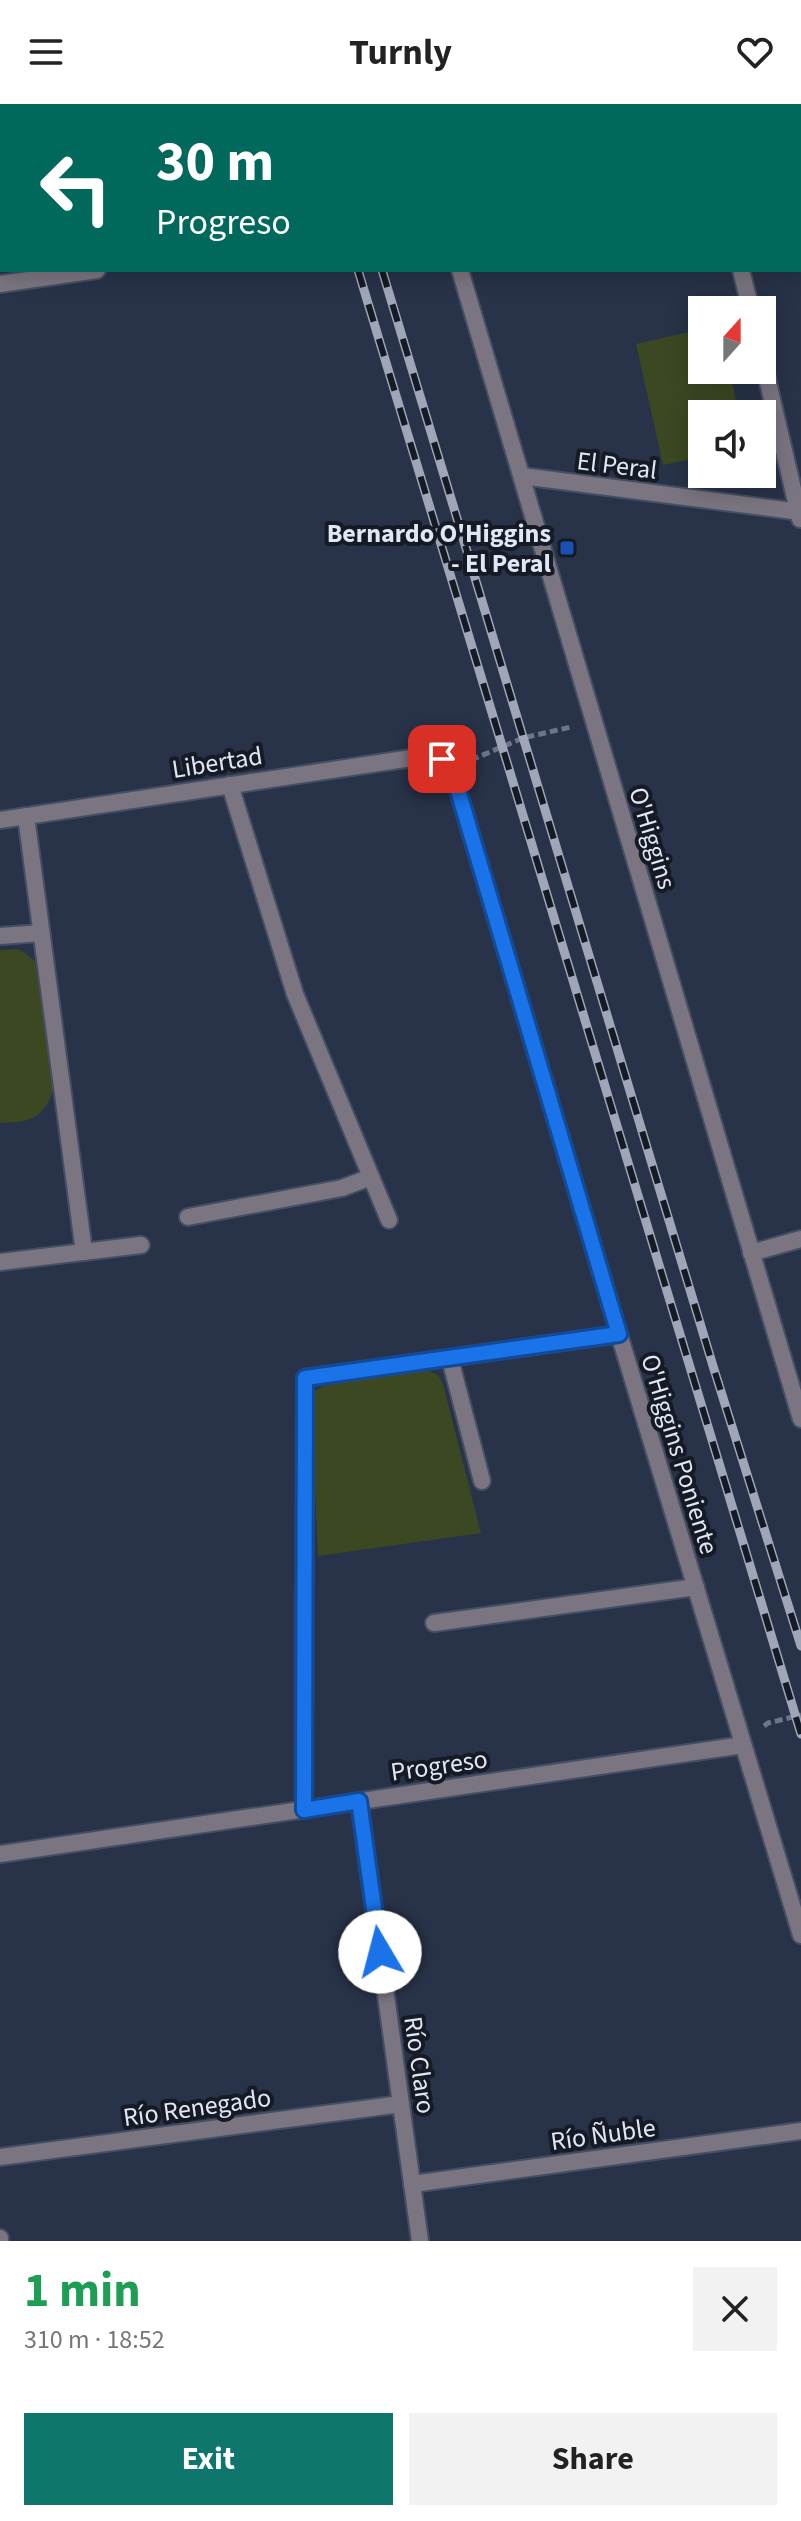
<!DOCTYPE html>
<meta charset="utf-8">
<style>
:root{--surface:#fff;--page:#f2f2f2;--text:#222;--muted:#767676;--accent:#0f766e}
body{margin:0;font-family:"Source Sans 3",sans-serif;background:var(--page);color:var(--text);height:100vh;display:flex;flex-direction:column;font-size:30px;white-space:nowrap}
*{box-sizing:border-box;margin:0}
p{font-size:26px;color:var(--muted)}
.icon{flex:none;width:44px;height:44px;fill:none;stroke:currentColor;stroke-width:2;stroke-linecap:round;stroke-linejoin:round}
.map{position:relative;height:2137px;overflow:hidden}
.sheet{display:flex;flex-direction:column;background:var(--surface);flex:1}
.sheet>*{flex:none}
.banner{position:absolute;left:0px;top:0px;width:802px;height:168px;box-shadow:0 4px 20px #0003;background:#00695c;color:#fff;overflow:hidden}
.needle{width:52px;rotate:21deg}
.fabs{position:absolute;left:688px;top:192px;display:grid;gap:16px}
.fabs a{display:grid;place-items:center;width:88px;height:88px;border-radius:0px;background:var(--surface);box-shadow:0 4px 20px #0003;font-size:40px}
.pin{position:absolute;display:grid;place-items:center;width:68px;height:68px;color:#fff;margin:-34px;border-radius:16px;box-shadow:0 4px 12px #0006}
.me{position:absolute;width:88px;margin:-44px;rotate:352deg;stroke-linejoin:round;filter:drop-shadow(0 0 6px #0008)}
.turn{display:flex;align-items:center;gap:28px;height:168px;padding:0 24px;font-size:36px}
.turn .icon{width:104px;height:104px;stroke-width:2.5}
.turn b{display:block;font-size:56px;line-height:68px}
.round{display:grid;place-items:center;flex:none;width:84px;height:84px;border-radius:0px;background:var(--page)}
.head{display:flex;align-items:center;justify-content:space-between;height:136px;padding:0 24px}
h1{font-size:48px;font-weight:700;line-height:60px;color:#1e9e55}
.action{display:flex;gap:16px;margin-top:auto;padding:16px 24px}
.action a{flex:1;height:92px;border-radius:0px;background:var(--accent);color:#fff;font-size:32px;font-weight:700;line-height:92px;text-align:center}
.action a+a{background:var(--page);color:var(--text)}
header{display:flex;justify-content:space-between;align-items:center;height:104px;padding:0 24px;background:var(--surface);font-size:36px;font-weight:700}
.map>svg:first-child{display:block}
.park{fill:#3c4822}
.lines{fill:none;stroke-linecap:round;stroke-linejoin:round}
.minor-casing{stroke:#454f64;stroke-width:20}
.tertiary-casing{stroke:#454f64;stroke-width:20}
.path{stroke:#6d7689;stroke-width:5;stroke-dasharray:8 4;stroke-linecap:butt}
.minor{stroke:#7b7581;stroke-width:16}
.tertiary{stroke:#7b7581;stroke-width:16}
.rail-casing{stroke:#9ea6b8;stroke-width:9}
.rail{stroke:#161a24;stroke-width:6;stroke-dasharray:18;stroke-linecap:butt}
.route-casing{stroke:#114b97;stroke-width:20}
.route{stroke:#1a73e8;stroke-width:14}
.transit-dot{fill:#1a4fb4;stroke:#161a24;stroke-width:3}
.labels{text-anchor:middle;stroke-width:8;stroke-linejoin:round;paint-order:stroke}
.street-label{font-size:26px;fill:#e0e7f6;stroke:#161a24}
.poi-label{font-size:26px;font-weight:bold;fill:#e0e7f6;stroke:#161a24;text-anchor:end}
</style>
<header><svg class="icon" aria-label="menu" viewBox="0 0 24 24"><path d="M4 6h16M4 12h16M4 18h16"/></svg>Turnly<svg class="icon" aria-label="heart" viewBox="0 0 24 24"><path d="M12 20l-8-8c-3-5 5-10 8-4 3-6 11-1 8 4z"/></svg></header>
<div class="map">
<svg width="801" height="2137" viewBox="0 0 801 2137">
<rect width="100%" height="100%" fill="#283248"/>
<g class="park">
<polygon points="702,225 702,266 729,266 739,310 702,310 702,353 663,361 636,240"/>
<path d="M17,845L25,849L35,857L55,974C54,991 45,1011 27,1016C19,1019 8,1018 0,1019V846Z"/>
<polygon points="422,1264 438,1271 443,1280 481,1429 318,1452 311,1295 316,1286 323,1282"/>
</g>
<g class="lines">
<defs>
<g id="minor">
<polyline points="240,0 241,2"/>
<polyline points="713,0 713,2"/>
<polyline points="104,2 113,0"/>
<polyline points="0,27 2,26"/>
<polyline points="741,166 751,206"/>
<polyline points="0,180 97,166"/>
<polyline points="762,253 800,415"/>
<polyline points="522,372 801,408"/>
<polyline points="230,681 295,890 389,1116"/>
<polyline points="26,712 84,1148"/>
<polyline points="0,716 425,652 442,655 452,666 619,1230 801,1831"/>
<polyline points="0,832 41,829"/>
<polyline points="188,1113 342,1084 371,1073"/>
<polyline points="751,1149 801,1135"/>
<polyline points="0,1158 141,1141"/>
<polyline points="450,1255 482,1377"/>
<polyline points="434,1519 696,1483"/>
<polyline points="359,1697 420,2137"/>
<polyline points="304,1706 305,1274 619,1230"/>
<polyline points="0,1750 743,1641"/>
<polyline points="0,2053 401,2000"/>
<polyline points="412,2080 801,2027"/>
<polyline points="0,2134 0,2137"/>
</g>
<g id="tertiary">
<polyline points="410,0 410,2"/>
<polyline points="460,166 801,1315"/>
</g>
</defs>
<use href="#minor" class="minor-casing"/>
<use href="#tertiary" class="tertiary-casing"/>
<g class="path">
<polyline points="471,656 523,634 571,623"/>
<polyline points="764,1622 768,1619 801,1611"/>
</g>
<use href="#minor" class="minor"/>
<use href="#tertiary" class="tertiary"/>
<defs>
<g id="rail">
<polyline points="307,0 308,2"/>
<polyline points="331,0 332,2"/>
<polyline points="358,166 801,1630"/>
<polyline points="382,166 713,1262 801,1542"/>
</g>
</defs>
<use href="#rail" class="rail-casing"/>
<use href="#rail" class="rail"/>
</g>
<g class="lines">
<defs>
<polyline id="route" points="380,1848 359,1697 304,1706 305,1274 619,1230 452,666 442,655"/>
</defs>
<use href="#route" class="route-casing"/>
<use href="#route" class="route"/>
</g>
<rect class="transit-dot" x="559" y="436" width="16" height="16" rx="4"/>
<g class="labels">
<g class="street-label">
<text transform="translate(617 361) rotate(7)" y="9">El Peral</text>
<text transform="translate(217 658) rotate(-9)" y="9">Libertad</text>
<text transform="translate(653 734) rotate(73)" y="9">O'Higgins</text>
<text transform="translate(680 1350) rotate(73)" y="9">O'Higgins Poniente</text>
<text transform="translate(439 1661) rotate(-8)" y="9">Progreso</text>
<text transform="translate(420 1961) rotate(82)" y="9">Río Claro</text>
<text transform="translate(197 2003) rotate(-8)" y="9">Río Renegado</text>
<text transform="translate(603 2030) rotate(-8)" y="9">Río Ñuble</text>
</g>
<g class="poi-label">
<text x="551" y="438">Bernardo O'Higgins<tspan x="551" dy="30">- El Peral</tspan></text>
</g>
</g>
</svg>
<div class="fabs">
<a><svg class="needle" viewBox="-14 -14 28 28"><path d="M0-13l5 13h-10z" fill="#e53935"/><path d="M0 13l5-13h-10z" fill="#767676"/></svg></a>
<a><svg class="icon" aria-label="sound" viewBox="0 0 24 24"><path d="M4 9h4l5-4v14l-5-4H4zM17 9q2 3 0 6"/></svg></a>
</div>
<div class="pin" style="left:442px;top:655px;background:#d93025"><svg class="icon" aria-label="arrive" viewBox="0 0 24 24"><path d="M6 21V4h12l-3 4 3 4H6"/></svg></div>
<svg class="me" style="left:380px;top:1848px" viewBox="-20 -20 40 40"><circle r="19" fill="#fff"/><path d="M0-13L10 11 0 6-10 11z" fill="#1a73e8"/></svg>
<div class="banner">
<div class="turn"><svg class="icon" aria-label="left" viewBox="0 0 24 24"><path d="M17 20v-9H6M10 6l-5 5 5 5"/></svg><div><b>30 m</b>Progreso</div></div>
</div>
</div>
<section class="sheet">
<div class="head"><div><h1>1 min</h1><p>310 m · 18:52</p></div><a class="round"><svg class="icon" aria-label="close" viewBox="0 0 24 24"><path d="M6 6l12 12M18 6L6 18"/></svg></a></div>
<div class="action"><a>Exit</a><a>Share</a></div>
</section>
